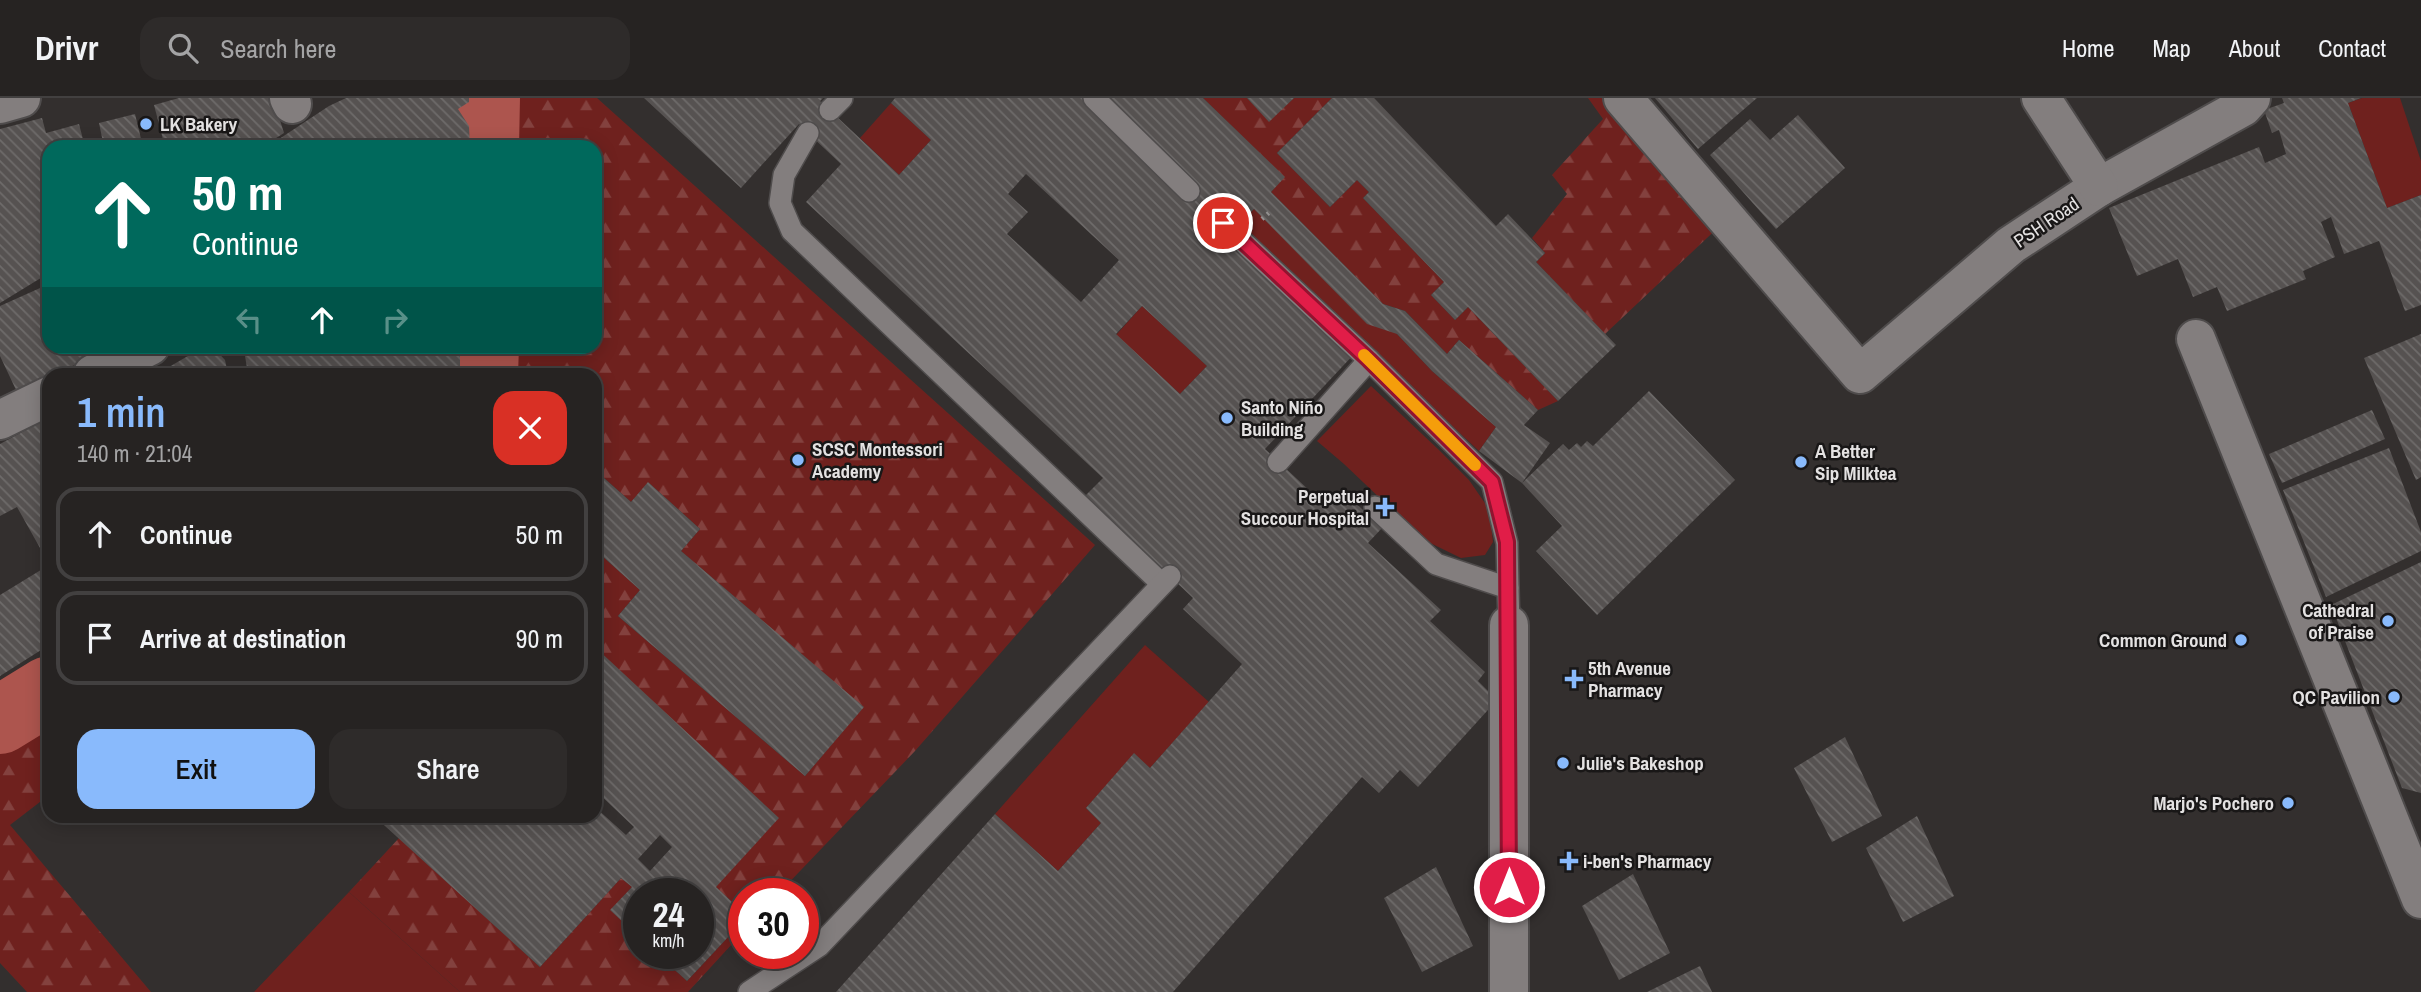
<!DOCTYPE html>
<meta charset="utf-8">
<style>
:root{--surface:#262322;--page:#2e2b2a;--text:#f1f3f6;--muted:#a4a4a5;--line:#424040;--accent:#89bafc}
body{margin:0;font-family:"Archivo Narrow",sans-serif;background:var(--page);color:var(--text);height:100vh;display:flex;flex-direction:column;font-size:26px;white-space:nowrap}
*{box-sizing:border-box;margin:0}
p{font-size:23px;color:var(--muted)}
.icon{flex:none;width:38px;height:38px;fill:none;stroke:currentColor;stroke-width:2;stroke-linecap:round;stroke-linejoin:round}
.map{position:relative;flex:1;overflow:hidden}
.sheet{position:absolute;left:42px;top:270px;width:560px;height:455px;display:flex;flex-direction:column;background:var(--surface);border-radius:21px;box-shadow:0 4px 18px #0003,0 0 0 2px var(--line)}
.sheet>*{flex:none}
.hud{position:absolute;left:42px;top:42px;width:560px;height:214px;border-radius:21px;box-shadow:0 4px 18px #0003,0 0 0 2px var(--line);background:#00695c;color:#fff;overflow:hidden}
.speed{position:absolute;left:623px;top:780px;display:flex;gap:14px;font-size:35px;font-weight:700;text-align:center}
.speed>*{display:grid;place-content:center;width:91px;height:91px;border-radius:50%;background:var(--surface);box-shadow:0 4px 18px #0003,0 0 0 2px var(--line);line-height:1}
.speed small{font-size:18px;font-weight:400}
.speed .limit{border:10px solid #d22;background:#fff;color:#111}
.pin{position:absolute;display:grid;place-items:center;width:60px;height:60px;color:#fff;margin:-30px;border:4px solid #fff;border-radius:50%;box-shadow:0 2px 7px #0007}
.me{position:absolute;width:77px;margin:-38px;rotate:0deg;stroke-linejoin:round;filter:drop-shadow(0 0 5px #0008)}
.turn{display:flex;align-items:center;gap:24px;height:147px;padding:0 35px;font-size:32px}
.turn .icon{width:91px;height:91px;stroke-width:2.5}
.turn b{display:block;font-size:49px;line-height:60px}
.lanes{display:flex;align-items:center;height:66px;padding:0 35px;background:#0003;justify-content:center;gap:35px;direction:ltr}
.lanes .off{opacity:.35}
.round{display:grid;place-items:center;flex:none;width:74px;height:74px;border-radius:21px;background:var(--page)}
.overview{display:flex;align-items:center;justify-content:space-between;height:119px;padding:0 35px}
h1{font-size:42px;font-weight:600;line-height:52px;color:var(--accent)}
.cta{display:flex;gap:14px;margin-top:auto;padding:14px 35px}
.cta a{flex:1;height:80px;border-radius:21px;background:var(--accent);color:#111;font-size:28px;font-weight:600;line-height:80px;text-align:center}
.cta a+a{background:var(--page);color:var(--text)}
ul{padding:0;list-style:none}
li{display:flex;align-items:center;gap:21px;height:94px;margin:0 14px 10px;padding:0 21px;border:4px solid var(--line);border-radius:21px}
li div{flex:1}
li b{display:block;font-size:26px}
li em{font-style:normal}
header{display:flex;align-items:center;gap:42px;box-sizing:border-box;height:98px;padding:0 35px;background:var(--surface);border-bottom:2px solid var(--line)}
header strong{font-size:33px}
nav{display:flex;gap:38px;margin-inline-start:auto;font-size:24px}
.search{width:490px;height:63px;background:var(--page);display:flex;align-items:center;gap:18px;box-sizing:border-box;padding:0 24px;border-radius:21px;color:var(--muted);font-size:26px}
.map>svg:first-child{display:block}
.forest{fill:url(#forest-firs)}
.green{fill:#6f211e}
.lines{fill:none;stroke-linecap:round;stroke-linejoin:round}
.river{stroke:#ad554e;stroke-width:68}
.building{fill:url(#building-back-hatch);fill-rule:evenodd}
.lane-casing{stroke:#4f4c4c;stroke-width:24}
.street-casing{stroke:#4f4c4c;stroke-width:42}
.path{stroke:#939090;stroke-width:4.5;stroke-dasharray:2 5;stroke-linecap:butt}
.lane{stroke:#837e7e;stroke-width:21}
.street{stroke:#837e7e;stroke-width:38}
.route-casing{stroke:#92132f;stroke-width:18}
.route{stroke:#e11d48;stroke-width:12}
.slow{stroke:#f59e0b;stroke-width:12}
.poi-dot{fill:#89bafc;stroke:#191717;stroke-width:2.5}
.labels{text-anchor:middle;stroke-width:5;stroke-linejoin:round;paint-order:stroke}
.poi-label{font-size:19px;font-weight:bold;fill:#e4e2e2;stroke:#191717;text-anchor:start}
.street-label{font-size:19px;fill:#e4e2e2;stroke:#191717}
</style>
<header>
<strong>Drivr</strong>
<div class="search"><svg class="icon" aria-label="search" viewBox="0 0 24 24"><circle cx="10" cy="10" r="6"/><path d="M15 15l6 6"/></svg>Search here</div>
<nav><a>Home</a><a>Map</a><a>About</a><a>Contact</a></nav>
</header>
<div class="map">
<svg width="2421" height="894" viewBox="0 0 2421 894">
<defs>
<pattern id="forest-firs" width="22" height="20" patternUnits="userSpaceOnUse" patternTransform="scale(1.75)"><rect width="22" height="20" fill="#6f211e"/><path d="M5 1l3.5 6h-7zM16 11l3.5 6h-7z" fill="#83413e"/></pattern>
<pattern id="building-back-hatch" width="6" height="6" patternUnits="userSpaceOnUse" patternTransform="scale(1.75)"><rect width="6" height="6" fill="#565251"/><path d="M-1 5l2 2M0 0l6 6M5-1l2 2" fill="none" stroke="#6e6b6a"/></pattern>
</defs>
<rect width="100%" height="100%" fill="#332f2e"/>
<g class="forest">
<polygon points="475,0 597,0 1095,447 915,653 778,796 744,796 744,815 716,789 595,549 595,463 601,457 640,492 618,518 805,678 863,609 681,453 700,431 649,385 631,404 595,372 595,276 473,276 473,249 595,248 595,49 475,49"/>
<polygon points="1203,0 1247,0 1269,23 1294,0 1332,0 1277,55 1330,109 1357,82 1369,94 1363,100 1444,184 1431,197 1455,222 1468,209 1558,303 1538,312 1459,242 1447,256 1405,213 1383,206 1271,94 1284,79"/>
<polygon points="1588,0 1637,0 1741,108 1605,236 1536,164 1545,155 1532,140 1567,96 1552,77 1603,21"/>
<polygon points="49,563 49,697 10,727 151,894 27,894 0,865 0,590"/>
<polygon points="399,740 540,869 621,780 632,789 611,812 639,839 639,856 657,856 687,883 744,822 744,833 688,894 460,894 349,794"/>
</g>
<g class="green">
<polygon points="2362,0 2400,0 2421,63 2421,97 2387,110 2348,5"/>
<polygon points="891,5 931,42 899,77 860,40"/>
<polygon points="1254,111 1397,236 1432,273 1496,329 1479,353 1237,128"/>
<polygon points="1142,208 1207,268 1180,296 1116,237"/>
<polygon points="1371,288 1439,352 1469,382 1489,411 1493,444 1485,457 1461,460 1424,442 1344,366 1317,343"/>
<polygon points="1145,547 1209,604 1150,670 1134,656 1086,710 1101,725 1058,773 995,716"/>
<polygon points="349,794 460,894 254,894"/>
</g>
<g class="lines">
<g class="river">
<polyline points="485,49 486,0"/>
<polyline points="484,276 485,248"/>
<polyline points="0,622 49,592"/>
</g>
</g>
<g class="building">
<polygon points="179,0 273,0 284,35 262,49 165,49 154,7"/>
<polygon points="346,0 469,0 469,4 458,11 469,28 470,49 267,49 329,8"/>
<path d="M644,0H823L820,3L899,77L931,42L891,5L895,0H1203L1285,79L1271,94L1383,206L1405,213L1447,256L1459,242L1538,312L1524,327L1550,345L1522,385L1563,346L1569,352L1577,345L1581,349L1587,343L1593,348L1649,293L1735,382L1597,517L1536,453L1562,428L1522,385L1479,353L1496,329L1432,273L1397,236L1367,226L1254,111L1237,128L1356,254L1265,351L1327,409L1342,392L1382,430L1368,445L1441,512L1430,523L1485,574L1478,583L1497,602L1418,689L1400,672L1379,695L1362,679L1173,894H836L995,716L1058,773L1101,725L1086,710L1134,655L1150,670L1242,566L1183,511L1193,500L1085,398L1103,380L806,104L841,66L808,35L799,26L741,90ZM1026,76L1119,162L1081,204L1007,136L1028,114L1008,96ZM1142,208L1207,268L1180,296L1116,236Z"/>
<polygon points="1247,0 1294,0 1269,24"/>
<polygon points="1332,0 1374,0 1496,128 1508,116 1545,155 1536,164 1616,247 1558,303 1468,209 1455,222 1431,197 1444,184 1363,100 1369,94 1357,82 1330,109 1277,55"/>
<polygon points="1655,0 1757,0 1698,51"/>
<polygon points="2282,0 2361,0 2348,5 2387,110 2421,97 2421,207 2405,213 2379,143 2344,156 2331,119 2321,124 2335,159 2303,173 2306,181 2227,213 2217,189 2193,199 2178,161 2137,178 2109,110 2259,49 2265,65 2286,56 2279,32 2272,35 2264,12 2284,5"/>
<polygon points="135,16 143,49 104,49 99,25"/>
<polygon points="1798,17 1845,70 1776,131 1710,57 1750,21 1770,42"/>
<polygon points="42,20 46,35 79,26 85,49 49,49 49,175 0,205 0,31"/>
<polygon points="49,186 49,248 116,248 55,276 49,276 49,279 17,294 0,258 0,208"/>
<polygon points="2421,236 2421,379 2416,382 2364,260"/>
<polygon points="205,248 212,248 225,262 228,276 157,276"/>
<polygon points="252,248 460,248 460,276 248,276 244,252"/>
<polygon points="2372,312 2385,341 2282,385 2269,356"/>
<polygon points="46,321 49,339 49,466 17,409 0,418 0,346"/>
<polygon points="2389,350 2421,434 2421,453 2326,499 2283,392"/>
<polygon points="595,372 631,404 648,384 700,431 681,453 864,609 805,678 618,518 640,492 601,457 595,463"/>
<polygon points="2421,464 2421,695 2402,690 2331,507"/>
<polygon points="49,467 49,547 0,578 0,497"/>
<path d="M595,549L779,720L716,789L744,815V822L687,883L657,856H698V796H639V839L610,812L632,789L621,780L540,869L374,718H503L511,725L517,718H595V709L626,737L634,729L595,692ZM660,737L672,749L650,773L638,761Z"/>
<polygon points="1845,639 1882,718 1832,744 1794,670"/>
<polygon points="1917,718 1954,798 1903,824 1866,750"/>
<polygon points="1436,769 1473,848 1422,874 1384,800"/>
<polygon points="1633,776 1670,855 1619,882 1582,808"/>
<polygon points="1700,868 1712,894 1647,894"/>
</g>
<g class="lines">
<defs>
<g id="lane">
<polyline points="1094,0 1189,93"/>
<polyline points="830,12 842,0"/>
<polyline points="808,35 784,77 780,105 792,133 1162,486"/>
<polyline points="1223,125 1369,262 1492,384 1507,445 1508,490"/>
<polyline points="1278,364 1369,262"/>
<polyline points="1375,409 1436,466 1508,490 1509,527"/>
<polyline points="749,894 819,848 1170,478"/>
</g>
<g id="street">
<polyline points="289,0 292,6"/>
<polyline points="1623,0 1860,276 2011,147 2099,89 2243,9 2251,0"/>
<polyline points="2041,0 2099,89"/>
<polyline points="0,6 21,0"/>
<polyline points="2196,241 2421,801"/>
<polyline points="93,276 150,248"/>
<polyline points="0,322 49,298"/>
<polyline points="1509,527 1509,894"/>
</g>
</defs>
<use href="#lane" class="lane-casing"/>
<use href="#street" class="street-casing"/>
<polyline class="path" points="1262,121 1272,112"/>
<use href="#lane" class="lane"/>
<use href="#street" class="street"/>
</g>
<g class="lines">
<defs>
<polyline id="route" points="1223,125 1369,262 1492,384 1507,444 1509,789"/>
</defs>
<use href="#route" class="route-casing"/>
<use href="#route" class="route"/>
<polyline class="slow" points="1364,257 1475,367"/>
</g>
<g class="poi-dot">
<circle cx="146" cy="26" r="7"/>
<circle cx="1227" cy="320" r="7"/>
<circle cx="798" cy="362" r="7"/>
<circle cx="1801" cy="364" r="7"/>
<path d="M1381.5 398.5h7v7h7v7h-7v7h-7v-7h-7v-7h7z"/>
<circle cx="2388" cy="523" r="7"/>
<circle cx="2241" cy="542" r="7"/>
<path d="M1570.5 570.5h7v7h7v7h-7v7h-7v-7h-7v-7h7z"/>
<circle cx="2394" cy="599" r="7"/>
<circle cx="1563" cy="665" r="7"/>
<circle cx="2288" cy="705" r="7"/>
<path d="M1565.5 752.5h7v7h7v7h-7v7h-7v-7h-7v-7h7z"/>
</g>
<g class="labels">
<g class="poi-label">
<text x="160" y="33">LK Bakery</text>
<text x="1241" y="316">Santo Niño<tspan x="1241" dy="22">Building</tspan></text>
<text x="812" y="358">SCSC Montessori<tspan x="812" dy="22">Academy</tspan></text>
<text x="1815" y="360">A Better<tspan x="1815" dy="22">Sip Milktea</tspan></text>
<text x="1369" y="405" text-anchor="end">Perpetual<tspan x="1369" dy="22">Succour Hospital</tspan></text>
<text x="2374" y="519" text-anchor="end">Cathedral<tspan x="2374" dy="22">of Praise</tspan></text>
<text x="2227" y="549" text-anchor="end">Common Ground</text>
<text x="1588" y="577">5th Avenue<tspan x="1588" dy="22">Pharmacy</tspan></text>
<text x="2380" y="606" text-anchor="end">QC Pavilion</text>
<text x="1577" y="672">Julie's Bakeshop</text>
<text x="2274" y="712" text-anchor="end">Marjo's Pochero</text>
<text x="1583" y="770">i-ben's Pharmacy</text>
</g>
<g class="street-label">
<text transform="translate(2046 124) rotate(-34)" y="7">PSH Road</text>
</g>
</g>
</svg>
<div class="speed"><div>24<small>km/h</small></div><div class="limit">30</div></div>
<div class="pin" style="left:1223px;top:125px;background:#d93025"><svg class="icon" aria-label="arrive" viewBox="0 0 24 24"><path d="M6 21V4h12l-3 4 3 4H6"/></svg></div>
<svg class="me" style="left:1509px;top:789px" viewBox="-20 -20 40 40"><circle r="17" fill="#e11d48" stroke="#fff" stroke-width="3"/><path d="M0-11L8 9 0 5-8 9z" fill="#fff"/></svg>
<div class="hud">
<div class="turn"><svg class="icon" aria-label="ahead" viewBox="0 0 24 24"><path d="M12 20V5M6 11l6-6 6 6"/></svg><div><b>50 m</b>Continue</div></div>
<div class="lanes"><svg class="icon off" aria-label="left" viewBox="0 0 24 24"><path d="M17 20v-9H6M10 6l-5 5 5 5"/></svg><svg class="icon" aria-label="ahead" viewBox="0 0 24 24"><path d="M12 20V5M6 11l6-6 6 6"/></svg><svg class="icon off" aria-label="right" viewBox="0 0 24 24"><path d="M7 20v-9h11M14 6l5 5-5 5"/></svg></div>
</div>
<section class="sheet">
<div class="overview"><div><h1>1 min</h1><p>140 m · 21:04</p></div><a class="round" style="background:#d93025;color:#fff"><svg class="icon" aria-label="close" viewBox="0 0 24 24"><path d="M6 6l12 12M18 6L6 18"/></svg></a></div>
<ul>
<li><svg class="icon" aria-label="ahead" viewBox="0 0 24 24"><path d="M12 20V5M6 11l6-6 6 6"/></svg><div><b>Continue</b></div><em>50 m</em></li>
<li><svg class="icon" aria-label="arrive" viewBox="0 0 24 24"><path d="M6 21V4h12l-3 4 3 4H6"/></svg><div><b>Arrive at destination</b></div><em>90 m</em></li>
</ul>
<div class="cta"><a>Exit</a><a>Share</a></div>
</section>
</div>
